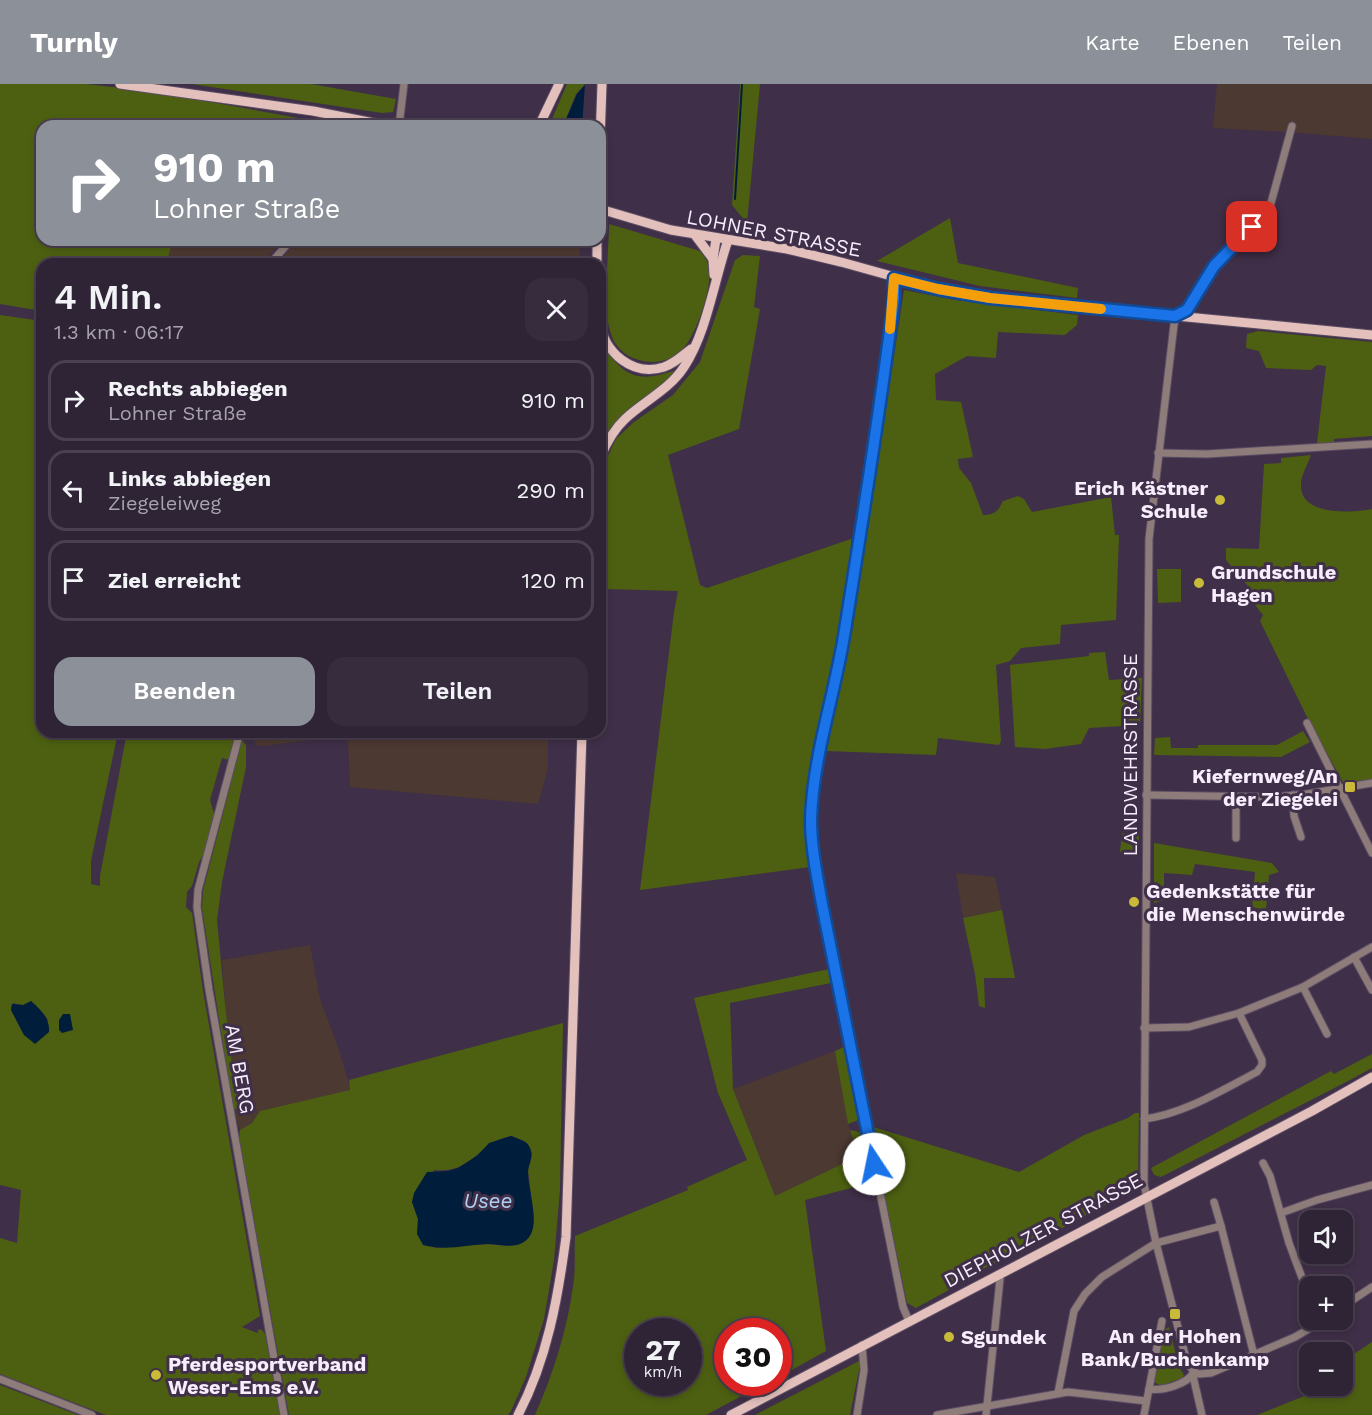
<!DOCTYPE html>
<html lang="de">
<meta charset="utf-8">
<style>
:root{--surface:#2f2336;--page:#372b3e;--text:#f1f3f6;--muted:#a7a4ad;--line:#4a4051;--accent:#8c9099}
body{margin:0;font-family:"Work Sans",sans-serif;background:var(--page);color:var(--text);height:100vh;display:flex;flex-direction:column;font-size:22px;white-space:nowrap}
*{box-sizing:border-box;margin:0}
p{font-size:20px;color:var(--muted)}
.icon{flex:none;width:33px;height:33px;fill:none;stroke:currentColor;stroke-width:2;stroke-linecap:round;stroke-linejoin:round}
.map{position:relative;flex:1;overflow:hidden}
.side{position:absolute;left:36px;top:174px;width:570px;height:480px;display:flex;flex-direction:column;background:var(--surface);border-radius:18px;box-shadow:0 3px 9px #0003,0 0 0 2px var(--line)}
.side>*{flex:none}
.hud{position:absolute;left:36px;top:36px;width:570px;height:126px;border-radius:18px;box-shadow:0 3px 9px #0003,0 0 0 2px var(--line);background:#8c9099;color:#fff;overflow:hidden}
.fabs{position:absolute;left:1299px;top:1126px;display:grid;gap:12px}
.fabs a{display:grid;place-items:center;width:54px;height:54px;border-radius:12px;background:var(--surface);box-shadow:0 3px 9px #0003,0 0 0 2px var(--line);font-size:30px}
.speed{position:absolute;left:624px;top:1234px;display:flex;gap:12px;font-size:30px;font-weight:700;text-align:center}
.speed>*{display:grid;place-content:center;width:78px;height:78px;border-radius:50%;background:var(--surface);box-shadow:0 3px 9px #0003,0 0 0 2px var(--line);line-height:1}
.speed small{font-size:15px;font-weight:400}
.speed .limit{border:9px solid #d22;background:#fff;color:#111}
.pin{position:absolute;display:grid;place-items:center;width:51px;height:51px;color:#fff;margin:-26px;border-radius:12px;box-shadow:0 3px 9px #0006}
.me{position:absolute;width:66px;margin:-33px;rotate:349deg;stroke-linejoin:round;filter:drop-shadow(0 0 4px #0008)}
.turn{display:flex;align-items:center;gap:21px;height:126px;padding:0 18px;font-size:27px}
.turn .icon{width:78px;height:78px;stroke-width:2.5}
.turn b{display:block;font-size:42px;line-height:51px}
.round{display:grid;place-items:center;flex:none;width:63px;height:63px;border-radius:18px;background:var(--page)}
.overview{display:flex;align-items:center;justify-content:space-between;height:102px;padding:0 18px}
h1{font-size:36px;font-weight:600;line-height:45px}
.button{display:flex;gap:12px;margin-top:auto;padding:12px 18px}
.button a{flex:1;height:69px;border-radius:18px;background:var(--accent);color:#fff;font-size:24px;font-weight:600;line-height:69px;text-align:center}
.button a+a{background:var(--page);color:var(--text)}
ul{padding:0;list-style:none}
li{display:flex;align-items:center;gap:18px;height:81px;margin:0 12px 9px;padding:0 6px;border:3px solid var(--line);border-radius:18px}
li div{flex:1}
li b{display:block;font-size:22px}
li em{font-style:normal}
header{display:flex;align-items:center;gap:36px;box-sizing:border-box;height:84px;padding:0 30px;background:var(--accent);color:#fff}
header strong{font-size:28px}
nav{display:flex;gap:33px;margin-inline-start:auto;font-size:21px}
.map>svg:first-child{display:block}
.industrial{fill:#4c3931}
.green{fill:#4d6011;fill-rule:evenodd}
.water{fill:#001d3c}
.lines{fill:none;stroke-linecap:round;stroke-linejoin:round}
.stream{stroke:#001d3c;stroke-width:2}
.minor-casing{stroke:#5c4d65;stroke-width:9}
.major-casing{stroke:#5c4d65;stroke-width:11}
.minor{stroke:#8d7c79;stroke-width:7}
.major{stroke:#e3c0bb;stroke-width:9}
.route-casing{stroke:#114b97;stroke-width:15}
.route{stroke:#1a73e8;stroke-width:10}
.slow{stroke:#f59e0b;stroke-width:10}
.poi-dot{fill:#c9ba3a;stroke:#3f2f48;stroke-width:2}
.labels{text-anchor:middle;stroke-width:6;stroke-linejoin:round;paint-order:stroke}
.street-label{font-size:20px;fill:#f7edfd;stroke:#3f2f48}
.poi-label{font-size:20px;font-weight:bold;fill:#f7edfd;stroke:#3f2f48;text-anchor:start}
.water-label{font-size:21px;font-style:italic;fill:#afcff2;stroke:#3f2f48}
</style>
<header>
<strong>Turnly</strong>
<nav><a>Karte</a><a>Ebenen</a><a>Teilen</a></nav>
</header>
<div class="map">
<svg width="1372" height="1331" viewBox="0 0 1372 1331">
<rect width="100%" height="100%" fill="#3f2f48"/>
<g class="industrial">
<polygon points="1217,0 1372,0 1372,55 1287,48 1213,44"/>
<polygon points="207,34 247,42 205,42"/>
<polygon points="173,156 283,156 262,180 166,180"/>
<polygon points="297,156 560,156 574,162 576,156 580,156 579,180 277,180"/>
<polygon points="251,648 548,648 548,684 538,720 350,703 348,656 324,654 264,662 256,661"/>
<polygon points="956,789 995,793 1002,826 963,834"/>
<polygon points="310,861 320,915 337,960 351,1006 260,1027 252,1039 240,1046 233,1025 241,1025 232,981 225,920 222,876"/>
<polygon points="835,967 848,1040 859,1072 775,1112 733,1005"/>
</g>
<g class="green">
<polygon points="0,0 86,0 155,8 342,42 247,42 208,34 205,42 42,42 42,156 173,156 166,180 42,180 42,227 0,220"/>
<polygon points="192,0 311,0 396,15 393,28 382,29"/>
<polygon points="567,0 585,0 576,10 563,42 549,42"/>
<polygon points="740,0 760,0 747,139 732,121"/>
<polygon points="950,134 958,179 1078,204 1077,214 980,202 877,177"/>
<path d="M609,140L700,167C703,171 708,177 709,183C713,203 695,256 680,268C667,279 651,280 636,275C625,272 614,261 611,250C602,226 609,168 609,140Z"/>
<polygon points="743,171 760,172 754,223 760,225 739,345 668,371 700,501 707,504 851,455 852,462 837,562 815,666 807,715 805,735 810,783 640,806 674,528 678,507 606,505 603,487 606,376 616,355 634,338 673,311 700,278 735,176"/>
<path d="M904,206L955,216L1078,231L1077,241L1065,251L998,248L996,274L967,272L935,290L936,316L961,318L973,373L958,375L959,384L971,399L983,431C995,431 998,427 1003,417L1018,412L1024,415L1032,428L1111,413L1115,451H1119L1116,536L1061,541L1060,560L1021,564L1010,577L996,581L1001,657L999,661L938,654L936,671L826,667L853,543Z"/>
<path d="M0,231L42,237V648H118L91,777V800L100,802V792L127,648H235L229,676L222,674L210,716L214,730L204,770L199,778L192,802L187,808L186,823L192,829L203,907L260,1232L242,1243L257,1249L259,1245L262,1246L265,1250L280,1331H106L0,1290V1154L17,1159L21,1106L0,1101ZM14,919C27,923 40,922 48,936L24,951L11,926L12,920Z"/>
<polygon points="1258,247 1372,258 1372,352 1334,355 1334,360 1317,359 1326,282 1317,281 1311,286 1266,284 1259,267 1246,264 1247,250"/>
<path d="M600,257C624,294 637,300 679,285C652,312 616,327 600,363Z"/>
<path d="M1311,371C1308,380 1300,393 1301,402C1301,432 1353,429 1372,425V695L1344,700L1309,637L1260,537L1263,531L1251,516L1248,502L1226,476V464L1259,465L1264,380L1281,379V374Z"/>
<polygon points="1157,485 1181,485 1181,518 1158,519"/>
<polygon points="1105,568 1109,596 1142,594 1140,641 1089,644 1081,660 1045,665 1015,663 1010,581 1089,572 1089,569"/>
<polygon points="1303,647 1310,658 1281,673 1154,671 1155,654 1170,653 1171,664 1198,664 1198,661 1277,661"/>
<polygon points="242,656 246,661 246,683 222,798 217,836 225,920 232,981 241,1025 233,1025 202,824 203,807"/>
<polygon points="1122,749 1139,752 1139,769 1120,768"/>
<polygon points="1154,759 1272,779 1279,788 1269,791 1266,826 1252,823 1255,788 1195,780 1192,791 1164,789 1164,816 1154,819"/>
<polygon points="1002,826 1015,894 984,894 985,924 979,922 975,890 963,834"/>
<path d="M829,885L831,899L730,919L733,1005L775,1112L859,1072L850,1046L864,1049L874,1098L805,1116L826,1267L779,1293L778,1248H728V1299H766L706,1331H535C553,1290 567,1247 573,1202C576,1186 574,1168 575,1152L688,1106L687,1103L747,1076L718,1009L694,914ZM638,1248H688V1299H638Z"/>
<path d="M563,939L560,1105L554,1176L544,1235L526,1293L511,1327L508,1331H289L239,1053L240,1046L252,1039L260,1027L350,1006L349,996ZM512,1052L526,1058L532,1071L528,1085L531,1112L509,1162L486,1160L435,1164L417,1150L418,1135L412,1118L434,1086C475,1090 476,1058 512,1052Z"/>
<polygon points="844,963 847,965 861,1035 848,1040 835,967"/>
<polygon points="1372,970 1372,984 1350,996 1161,1093 1154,1091 1151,1084 1331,987 1334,990"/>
<polygon points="1135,1029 1139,1029 1138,1094 1133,1106 1005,1175 971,1190 956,1202 916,1224 907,1219 870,1042 1019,1088 1084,1051 1128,1034"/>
<polygon points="1169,1243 1179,1283 1184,1291 1182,1294 1161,1302 1154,1298 1163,1246"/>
<polygon points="1372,1258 1372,1331 1257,1331 1302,1313 1320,1302 1342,1302 1343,1289 1350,1284 1345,1276"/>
<polygon points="861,1276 850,1331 755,1331"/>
<polygon points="0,1301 78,1331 0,1331"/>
</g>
<g class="water">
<polygon points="585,1 582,42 563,42 577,10"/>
<path d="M31,917C41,926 50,934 49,948L35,960L24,951L11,926L12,920L23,921Z"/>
<polygon points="63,930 70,930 73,946 62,949 59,946 59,936"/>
<path d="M511,1052C518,1055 528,1057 530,1064C534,1072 529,1079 528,1087C527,1105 544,1146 524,1158C513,1165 499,1160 488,1160C466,1161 445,1167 423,1161L417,1150L418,1135L412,1118L414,1109L427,1088L448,1087L458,1084L478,1071L489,1059Z"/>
</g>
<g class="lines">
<polyline class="stream" points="735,115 742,0"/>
<defs>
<g id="minor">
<polyline points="399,42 404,0"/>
<polyline points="270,180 291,156"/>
<polyline points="894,194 894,215 879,327 842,562 814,701 811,738 816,782 822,820 903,1223 909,1237"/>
<polyline points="1158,369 1207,370 1372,360"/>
<polyline points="1307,639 1372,769"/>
<polyline points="240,648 198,806 197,823 209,906 284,1331"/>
<polyline points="1146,711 1275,713 1307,710 1372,699"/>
<polyline points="1293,711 1294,732 1301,753"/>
<polyline points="1236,712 1236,754"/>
<polyline points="1354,873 1372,906"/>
<polyline points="1144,944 1189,943 1239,929"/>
<polyline points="1327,950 1303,903 1372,863"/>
<path d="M1144,1035C1184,1030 1222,1006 1257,988L1262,981V976L1239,929L1303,903"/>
<polyline points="1263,1079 1270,1092 1289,1159 1310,1215"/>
<polyline points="1214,1118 1221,1142"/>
<polyline points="1281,1129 1317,1116 1372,1101"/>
<polyline points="1342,1223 1372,1203"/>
<polyline points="1194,1288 1187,1278 1156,1159 1144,1100 1149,455 1175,232 1187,226 1214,182 1227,166 1264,131 1271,119 1292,42"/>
<polyline points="1194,1288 1199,1290 1211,1289 1295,1253 1324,1236"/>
<polyline points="1193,1292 1202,1331"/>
<polyline points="0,1295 92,1331"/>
<path d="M1149,1305C1162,1307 1187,1301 1194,1288"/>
<polyline points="1058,1309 1074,1227 1085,1210 1102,1193 1156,1159 1221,1142 1254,1271"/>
<polyline points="857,1331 864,1286 862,1261"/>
<polyline points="937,1331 1068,1308 1146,1317"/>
<polyline points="986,1331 1000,1195 997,1191"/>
<polyline points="1144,1331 1162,1237"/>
</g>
<g id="major">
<polyline points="120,0 313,27 389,42"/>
<polyline points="539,42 559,0"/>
<polyline points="600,57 602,0"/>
<polyline points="600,125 671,146 787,165 841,178 938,205 990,214 1372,251"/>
<polyline points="695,151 713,175"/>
<polyline points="597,180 597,156"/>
<polyline points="714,191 713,175 716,155"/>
<path d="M600,206C603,216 599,227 600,238C604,269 633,293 664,283C674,280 682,272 691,265"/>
<path d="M600,374C606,360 613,346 625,335C644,317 669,306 684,283C707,248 714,197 728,156"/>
<path d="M518,1331C547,1276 558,1214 566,1153L582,648"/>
<polyline points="731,1331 1312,1027 1372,993"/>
</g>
</defs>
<use href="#minor" class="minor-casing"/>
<use href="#major" class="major-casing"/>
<use href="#minor" class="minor"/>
<use href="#major" class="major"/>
</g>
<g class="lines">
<defs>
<path id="route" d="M874,1080L822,820C817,792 811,763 811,735C813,673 834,613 844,552C862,440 880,328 894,215V194L938,205L990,214L1175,232L1187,226L1214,182L1252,143"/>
</defs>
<use href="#route" class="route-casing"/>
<use href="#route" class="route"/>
<polyline class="slow" points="890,245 894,194 938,205 990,214 1101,225"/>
</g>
<g class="poi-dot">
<circle cx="1220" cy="416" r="6"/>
<circle cx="1199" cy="499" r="6"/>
<rect x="1344" y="697" width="12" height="12" rx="3"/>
<circle cx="1134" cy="818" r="6"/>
<rect x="1169" y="1224" width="12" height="12" rx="3"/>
<circle cx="949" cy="1253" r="6"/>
<circle cx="156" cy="1291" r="6"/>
</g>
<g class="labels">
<g class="street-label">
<text transform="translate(774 149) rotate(11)" y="7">LOHNER STRASSE</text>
<text transform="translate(1130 671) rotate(-90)" y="7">LANDWEHRSTRASSE</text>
<text transform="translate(240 985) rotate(80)" y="7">AM BERG</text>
<text transform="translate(1043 1146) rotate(-28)" y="7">DIEPHOLZER STRASSE</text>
</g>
<g class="poi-label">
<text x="1208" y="411" text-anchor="end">Erich Kästner<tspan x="1208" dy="23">Schule</tspan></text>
<text x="1211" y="495">Grundschule<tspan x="1211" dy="23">Hagen</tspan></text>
<text x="1338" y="699" text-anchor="end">Kiefernweg/An<tspan x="1338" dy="23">der Ziegelei</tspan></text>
<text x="1146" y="814">Gedenkstätte für<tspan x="1146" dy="23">die Menschenwürde</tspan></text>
<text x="1175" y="1259" text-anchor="middle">An der Hohen<tspan x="1175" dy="23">Bank/Buchenkamp</tspan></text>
<text x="961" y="1260">Sgundek</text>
<text x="168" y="1287">Pferdesportverband<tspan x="168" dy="23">Weser-Ems e.V.</tspan></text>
</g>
<g class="water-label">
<text x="488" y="1124">Usee</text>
</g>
</g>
</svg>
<div class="fabs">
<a><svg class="icon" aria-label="sound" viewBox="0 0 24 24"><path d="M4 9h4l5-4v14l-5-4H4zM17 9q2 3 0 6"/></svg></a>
<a>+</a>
<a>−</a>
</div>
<div class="speed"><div>27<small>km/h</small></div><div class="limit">30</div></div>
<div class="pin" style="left:1252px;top:143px;background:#d93025"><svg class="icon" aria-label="arrive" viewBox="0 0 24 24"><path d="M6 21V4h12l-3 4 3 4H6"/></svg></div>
<svg class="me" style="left:874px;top:1080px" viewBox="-20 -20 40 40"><circle r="19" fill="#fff"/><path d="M0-13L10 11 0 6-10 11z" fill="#1a73e8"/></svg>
<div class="hud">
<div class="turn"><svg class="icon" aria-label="right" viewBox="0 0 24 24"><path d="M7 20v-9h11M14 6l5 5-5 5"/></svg><div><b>910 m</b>Lohner Straße</div></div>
</div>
<section class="side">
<div class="overview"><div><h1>4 Min.</h1><p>1.3 km · 06:17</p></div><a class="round"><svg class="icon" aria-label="close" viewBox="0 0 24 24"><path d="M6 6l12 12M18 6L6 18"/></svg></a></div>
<ul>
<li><svg class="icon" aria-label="right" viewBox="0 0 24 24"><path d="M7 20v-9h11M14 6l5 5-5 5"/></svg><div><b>Rechts abbiegen</b><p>Lohner Straße</p></div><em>910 m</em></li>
<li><svg class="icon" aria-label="left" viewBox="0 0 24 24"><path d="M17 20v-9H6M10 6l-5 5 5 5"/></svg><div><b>Links abbiegen</b><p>Ziegeleiweg</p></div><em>290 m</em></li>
<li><svg class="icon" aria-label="arrive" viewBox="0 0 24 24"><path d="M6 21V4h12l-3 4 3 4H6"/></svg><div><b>Ziel erreicht</b></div><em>120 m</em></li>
</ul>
<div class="button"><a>Beenden</a><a>Teilen</a></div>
</section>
</div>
